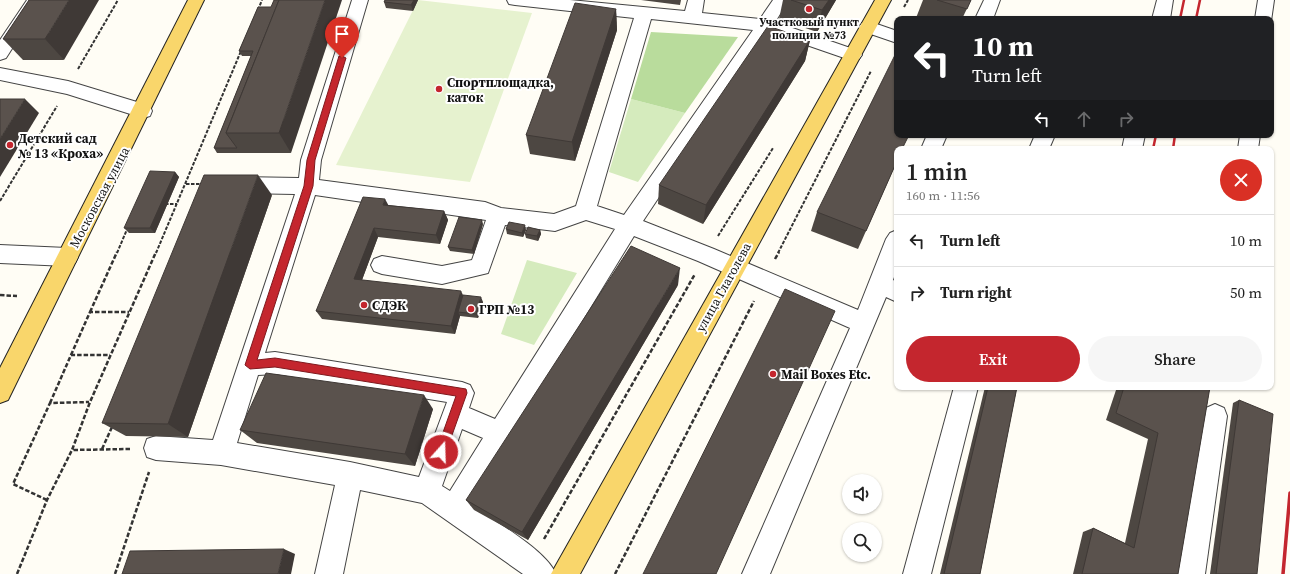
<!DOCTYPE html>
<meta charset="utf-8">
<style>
:root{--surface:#fff;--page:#f6f6f6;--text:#222;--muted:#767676;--line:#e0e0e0;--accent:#c4262e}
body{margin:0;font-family:"Source Serif 4",serif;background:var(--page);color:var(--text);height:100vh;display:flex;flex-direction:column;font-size:15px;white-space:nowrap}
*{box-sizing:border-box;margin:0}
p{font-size:13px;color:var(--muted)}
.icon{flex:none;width:22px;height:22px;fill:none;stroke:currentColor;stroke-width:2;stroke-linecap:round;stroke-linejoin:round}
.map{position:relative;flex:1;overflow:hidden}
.side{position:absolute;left:894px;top:146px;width:380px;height:244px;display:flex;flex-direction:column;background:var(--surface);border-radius:8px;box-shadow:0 1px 3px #0004}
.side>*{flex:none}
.banner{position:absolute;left:894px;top:16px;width:380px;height:122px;border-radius:8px;box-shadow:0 1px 3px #0004;background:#202124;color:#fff;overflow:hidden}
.fabs{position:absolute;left:842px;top:474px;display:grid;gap:8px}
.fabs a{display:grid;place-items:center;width:40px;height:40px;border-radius:50%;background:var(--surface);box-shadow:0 1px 3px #0004;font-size:20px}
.pin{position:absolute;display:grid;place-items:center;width:34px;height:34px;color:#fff;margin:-41px -17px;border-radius:50% 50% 50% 0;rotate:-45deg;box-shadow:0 0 4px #0007}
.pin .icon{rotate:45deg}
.me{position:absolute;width:44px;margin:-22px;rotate:20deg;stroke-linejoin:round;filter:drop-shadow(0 0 3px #0008)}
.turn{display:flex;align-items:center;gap:14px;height:84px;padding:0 12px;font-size:18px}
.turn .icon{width:52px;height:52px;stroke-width:2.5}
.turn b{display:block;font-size:28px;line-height:34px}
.lanes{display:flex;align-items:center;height:38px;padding:0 12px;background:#0003;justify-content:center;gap:20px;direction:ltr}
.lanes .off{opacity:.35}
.round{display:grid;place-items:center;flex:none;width:42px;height:42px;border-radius:21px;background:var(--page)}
.head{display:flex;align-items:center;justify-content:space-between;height:68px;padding:0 12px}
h1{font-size:24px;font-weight:600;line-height:30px}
.button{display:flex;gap:8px;margin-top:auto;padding:8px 12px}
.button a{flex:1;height:46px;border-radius:24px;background:var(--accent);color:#fff;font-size:16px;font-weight:600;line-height:46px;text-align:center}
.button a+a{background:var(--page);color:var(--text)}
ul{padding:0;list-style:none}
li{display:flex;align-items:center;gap:12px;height:52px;padding:0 12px;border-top:1px solid var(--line)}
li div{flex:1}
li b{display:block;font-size:15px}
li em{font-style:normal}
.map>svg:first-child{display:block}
.green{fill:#d5ebbd}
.forest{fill:#b9dc9c}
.pitch{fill:#e6f2cf}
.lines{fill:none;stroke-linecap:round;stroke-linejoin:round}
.minor-casing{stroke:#444;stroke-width:2}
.major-casing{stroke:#222;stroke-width:2}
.path-far1{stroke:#333;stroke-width:2;stroke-dasharray:3.5 1.5;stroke-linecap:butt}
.path{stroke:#333;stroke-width:2.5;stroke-dasharray:4.5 2;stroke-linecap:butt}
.minor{fill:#fff;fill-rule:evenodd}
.major{fill:#f9d66b;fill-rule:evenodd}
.rail-far1{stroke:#c4262e;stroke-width:2.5}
.rail{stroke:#c4262e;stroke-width:3.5}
.wall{fill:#4d4742}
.shaded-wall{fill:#3f3936}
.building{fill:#5a524d;stroke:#3f3936}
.route{fill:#c4262e;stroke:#7f191e}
.poi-dot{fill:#c4262e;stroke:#fff;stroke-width:1.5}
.labels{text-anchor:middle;stroke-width:4;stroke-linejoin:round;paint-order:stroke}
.far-poi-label{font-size:11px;font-weight:bold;fill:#111;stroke:#fff}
.poi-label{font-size:13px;font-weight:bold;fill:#111;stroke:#fff;text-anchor:start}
.street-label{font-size:13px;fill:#111;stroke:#fff}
</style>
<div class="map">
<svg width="1290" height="574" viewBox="0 0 1290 574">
<rect width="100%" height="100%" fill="#fffdf5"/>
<g class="green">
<polygon points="631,99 685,113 638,182 609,172"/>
<polygon points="527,260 577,273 534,345 501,334"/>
</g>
<polygon class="forest" points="651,32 738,37 685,113 631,99"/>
<polygon class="pitch" points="418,0 532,13 470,182 336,165"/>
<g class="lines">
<defs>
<g id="minor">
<polygon points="27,0 43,0 6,58 0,60 0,40"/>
<path d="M352,0H368L321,160L319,180L485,202L501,208L554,214L576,206L634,18L515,5L509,4L507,0H570L685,11L688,0H704L702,13L760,19L773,0H789L775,22L859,51L862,55L859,59L853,61L769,32L643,221L714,249L858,310L886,239L890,233L897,230V268L893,280L897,282V302L886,297L770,574H742L850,328L698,261L634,236L470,505C494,521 545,549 556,574H523L422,503L360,490L343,574H315L335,485L221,465L156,460L147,457L144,448L147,439L156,436L213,440L295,194L235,193L228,191L225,185L228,179L235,177L299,178L301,160ZM651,19L753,30L624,215L597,206ZM315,195L486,220L472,260L442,266L382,256L374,259L371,265L374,271L382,274L442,284L488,273L505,225L555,231L586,220L615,229L495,419L469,408L474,393L470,385L462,382L275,352L265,353ZM275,374L447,402L419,477L350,462L237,443L258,375ZM462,429L483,438L450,491L442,486Z"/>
<polygon points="984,0 1000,0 993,19 975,19"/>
<polygon points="1157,0 1173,0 1170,19 1152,19"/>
<polygon points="1258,0 1274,0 1271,21 1271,19 1255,19"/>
<polygon points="868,21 897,31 897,43 862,31 859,27 862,23"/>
<polygon points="0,68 68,81 150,106 152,111 150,116 143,118 67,94 0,80"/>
<polygon points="927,135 947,135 941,149 921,149"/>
<polygon points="1035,135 1055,135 1049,149 1029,149"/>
<polygon points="1125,135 1145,135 1142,149 1122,149"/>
<polygon points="1240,135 1260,135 1258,149 1238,149"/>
<polygon points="0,245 67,248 75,251 78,257 75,263 67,266 0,263"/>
<polygon points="954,387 978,387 931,574 903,574"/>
<polygon points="1215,404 1224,408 1227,416 1205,574 1177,574 1203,416 1206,408"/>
</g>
<g id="major">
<polygon points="188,0 204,0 8,400 0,403 0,368"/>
<polygon points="875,0 891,0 580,574 551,574"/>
</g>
</defs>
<use href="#minor" class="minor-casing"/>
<use href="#major" class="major-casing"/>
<g class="path-far1">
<polyline points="904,7 908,0"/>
<polyline points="258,10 262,0"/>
<polyline points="78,69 118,0"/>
<polyline points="186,184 203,184"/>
<polyline points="0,201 57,106"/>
<polyline points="165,204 177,204"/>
<polyline points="718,236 773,148"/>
<polyline points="117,253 128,227"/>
<polyline points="156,253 241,51"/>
<polyline points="778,253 871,71"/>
</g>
<g class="path">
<polyline points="775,259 779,252"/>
<polyline points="0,295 17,296"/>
<polyline points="90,312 117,252"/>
<polyline points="71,355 90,312 129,312"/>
<polyline points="50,403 71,355 110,355"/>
<polyline points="102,449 112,427"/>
<polyline points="130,449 72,450 90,402 156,252"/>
<polyline points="47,500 13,484 50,403 89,402"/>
<polyline points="544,539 695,274"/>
<polyline points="17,574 47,500 72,450"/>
<polyline points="115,574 149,472"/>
<polyline points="615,574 754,301"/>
</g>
<use href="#minor" class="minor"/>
<use href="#major" class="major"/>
<g class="rail-far1">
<polyline points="1180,19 1184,0"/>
<polyline points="1196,19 1200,0"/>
<polyline points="1153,149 1156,135"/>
<polyline points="1173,149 1175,135"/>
</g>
<polyline class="rail" points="1283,574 1290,493"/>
</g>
<g class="wall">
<polygon points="29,0 64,60 23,60 3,39"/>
<polygon points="385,0 418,0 413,11 386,8 384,2"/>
<polygon points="641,0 681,0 680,5"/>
<polygon points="783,0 836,0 817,32 779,19"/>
<polygon points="923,0 971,0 962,19 920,19 916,18"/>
<polygon points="258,7 291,153 217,153 214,148 251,56 242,56 239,51"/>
<polygon points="616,9 617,30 575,161 530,154 526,135"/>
<polygon points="810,40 805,61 703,224 658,204 659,185"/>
<polygon points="897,161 858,249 811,231 817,212"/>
<polygon points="175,172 179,177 155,233 129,233 124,228"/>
<polygon points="272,195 188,437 126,436 102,423"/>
<polygon points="388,205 444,211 448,220 440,244 378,237 362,280 463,295 483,302 478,318 460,316 455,334 322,319 316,311"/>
<polygon points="483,224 474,254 450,251 448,247"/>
<polygon points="506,229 526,230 523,237 507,234"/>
<polygon points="540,230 541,234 538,241 526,238 525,234"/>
<polygon points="678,285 528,540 474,510 466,500"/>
<polygon points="985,387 1017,387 980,574 940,574"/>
<polygon points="1117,387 1210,387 1178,574 1073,574 1083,532 1093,528 1125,543 1148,439 1106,420"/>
<polygon points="1239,400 1257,574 1210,574 1233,403"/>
<polygon points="433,409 415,466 257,443 240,430"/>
</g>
<g class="shaded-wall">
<polygon points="69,0 99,0 64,60 45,39"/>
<polygon points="325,0 342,0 291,153 279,133"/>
<polygon points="414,0 418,0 413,11 411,5"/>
<polygon points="829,0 836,0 817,32 822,10"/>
<polygon points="616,9 617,30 575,161 572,142"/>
<polygon points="810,40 805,61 703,224 706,205"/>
<polygon points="25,99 39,113 0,177 0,139"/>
<polygon points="175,172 179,177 155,233 150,228"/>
<polygon points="258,175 272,195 188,437 168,424"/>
<polygon points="385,199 390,208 383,205"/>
<polygon points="444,211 448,220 440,244 436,235"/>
<polygon points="482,220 483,224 474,254 472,250"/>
<polygon points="525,225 526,230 523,237 522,233"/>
<polygon points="374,228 378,237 359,288 354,279"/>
<polygon points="540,230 541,234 538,241 537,236"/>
<polygon points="680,268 678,285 528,540 522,532"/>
<polygon points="461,291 465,299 458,312 460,316 455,334 451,326"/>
<polygon points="481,297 483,302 478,318 476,314"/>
<polygon points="424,395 433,409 415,466 405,454"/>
<polygon points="284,549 295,554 291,574 278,574"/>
</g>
<g class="building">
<polygon points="29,0 69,0 45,39 3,39"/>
<polygon points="274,0 279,0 226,133 237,148 214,148 253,51 239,51 258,7 271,7"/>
<polygon points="279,0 325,0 279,133 226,133"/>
<polygon points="385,0 414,0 411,5 384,2"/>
<polygon points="791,0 829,0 822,10"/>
<polygon points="937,0 971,0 967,9"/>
<polygon points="575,3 616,9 572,142 526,135"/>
<polygon points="768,26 810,40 706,205 659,185"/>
<polygon points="897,51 897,135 909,135 902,149 897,149 897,161 866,231 817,212"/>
<polygon points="0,99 25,99 0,139"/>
<polygon points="150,171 175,172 150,228 124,228"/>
<polygon points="204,175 258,175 168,424 102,423"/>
<polygon points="363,197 385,199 383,205 444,211 436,235 374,228 354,279 461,291 451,326 316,311"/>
<polygon points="459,217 482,220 472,250 448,247"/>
<polygon points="509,222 525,225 522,233 506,229"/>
<polygon points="528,227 540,230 537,236 525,234"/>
<polygon points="631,246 680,268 522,532 466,500"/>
<polygon points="785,289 835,311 716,574 643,574"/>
<polygon points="463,295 481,297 476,314 458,312"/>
<polygon points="266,373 424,395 405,454 240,430"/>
<polygon points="988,387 1017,387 980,574 944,574"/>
<polygon points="1124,387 1210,387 1178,574 1082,574 1093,528 1134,548 1158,433 1116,413"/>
<polygon points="1239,400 1273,414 1257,574 1216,574"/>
<polygon points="284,549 278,574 122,574 130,551"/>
</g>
<polygon class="route" points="339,56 342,56 346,58 315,160 313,186 257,360 275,358 466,389 467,393 446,452 445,456 441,457 437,456 436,452 456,396 275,367 250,369 245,365 304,186 307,160"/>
<g class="poi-dot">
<circle cx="809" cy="9" r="4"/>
<circle cx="439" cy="89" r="4"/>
<circle cx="10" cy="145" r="4"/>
<circle cx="364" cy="305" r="4"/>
<circle cx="471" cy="309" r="4"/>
<circle cx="773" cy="374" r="4"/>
</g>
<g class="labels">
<g class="far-poi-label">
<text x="809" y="26">Участковый пункт<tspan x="809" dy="13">полиции №73</tspan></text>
</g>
<g class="poi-label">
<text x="447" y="87">Спортплощадка,<tspan x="447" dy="15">каток</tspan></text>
<text x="18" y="143">Детский сад<tspan x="18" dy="15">№ 13 «Кроха»</tspan></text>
<text x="372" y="310">СДЭК</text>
<text x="479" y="314">ГРП №13</text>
<text x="781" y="379">Mail Boxes Etc.</text>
</g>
<g class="street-label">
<text transform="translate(99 197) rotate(-62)" y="5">Московская улица</text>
<text transform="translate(723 287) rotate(-61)" y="5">улица Глаголева</text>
</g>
</g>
</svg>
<div class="fabs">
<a><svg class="icon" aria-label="sound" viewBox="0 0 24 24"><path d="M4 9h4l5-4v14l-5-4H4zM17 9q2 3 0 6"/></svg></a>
<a><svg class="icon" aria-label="search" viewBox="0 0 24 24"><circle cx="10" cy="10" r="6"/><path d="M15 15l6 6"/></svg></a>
</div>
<div class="pin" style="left:342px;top:58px;background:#d93025"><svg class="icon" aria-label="arrive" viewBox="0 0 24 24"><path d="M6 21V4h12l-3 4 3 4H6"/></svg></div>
<svg class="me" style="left:441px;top:452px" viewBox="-20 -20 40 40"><circle r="17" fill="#c4262e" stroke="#fff" stroke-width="3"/><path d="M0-11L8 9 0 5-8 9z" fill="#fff"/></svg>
<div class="banner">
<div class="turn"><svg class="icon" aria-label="left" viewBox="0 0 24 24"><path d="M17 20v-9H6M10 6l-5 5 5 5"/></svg><div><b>10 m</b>Turn left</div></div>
<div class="lanes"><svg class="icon" aria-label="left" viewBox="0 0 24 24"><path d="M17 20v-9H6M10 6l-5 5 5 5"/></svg><svg class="icon off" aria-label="ahead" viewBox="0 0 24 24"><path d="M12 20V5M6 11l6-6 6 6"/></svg><svg class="icon off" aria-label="right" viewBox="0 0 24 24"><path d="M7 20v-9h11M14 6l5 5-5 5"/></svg></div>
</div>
<section class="side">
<div class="head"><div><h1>1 min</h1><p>160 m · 11:56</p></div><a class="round" style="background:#d93025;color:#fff"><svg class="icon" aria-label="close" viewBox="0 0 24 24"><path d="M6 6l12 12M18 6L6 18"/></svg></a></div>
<ul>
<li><svg class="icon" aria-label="left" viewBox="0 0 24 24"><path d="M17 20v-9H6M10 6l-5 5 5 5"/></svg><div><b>Turn left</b></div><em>10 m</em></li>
<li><svg class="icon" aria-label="right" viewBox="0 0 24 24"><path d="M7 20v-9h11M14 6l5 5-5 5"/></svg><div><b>Turn right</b></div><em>50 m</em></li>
</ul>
<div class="button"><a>Exit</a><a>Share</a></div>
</section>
</div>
